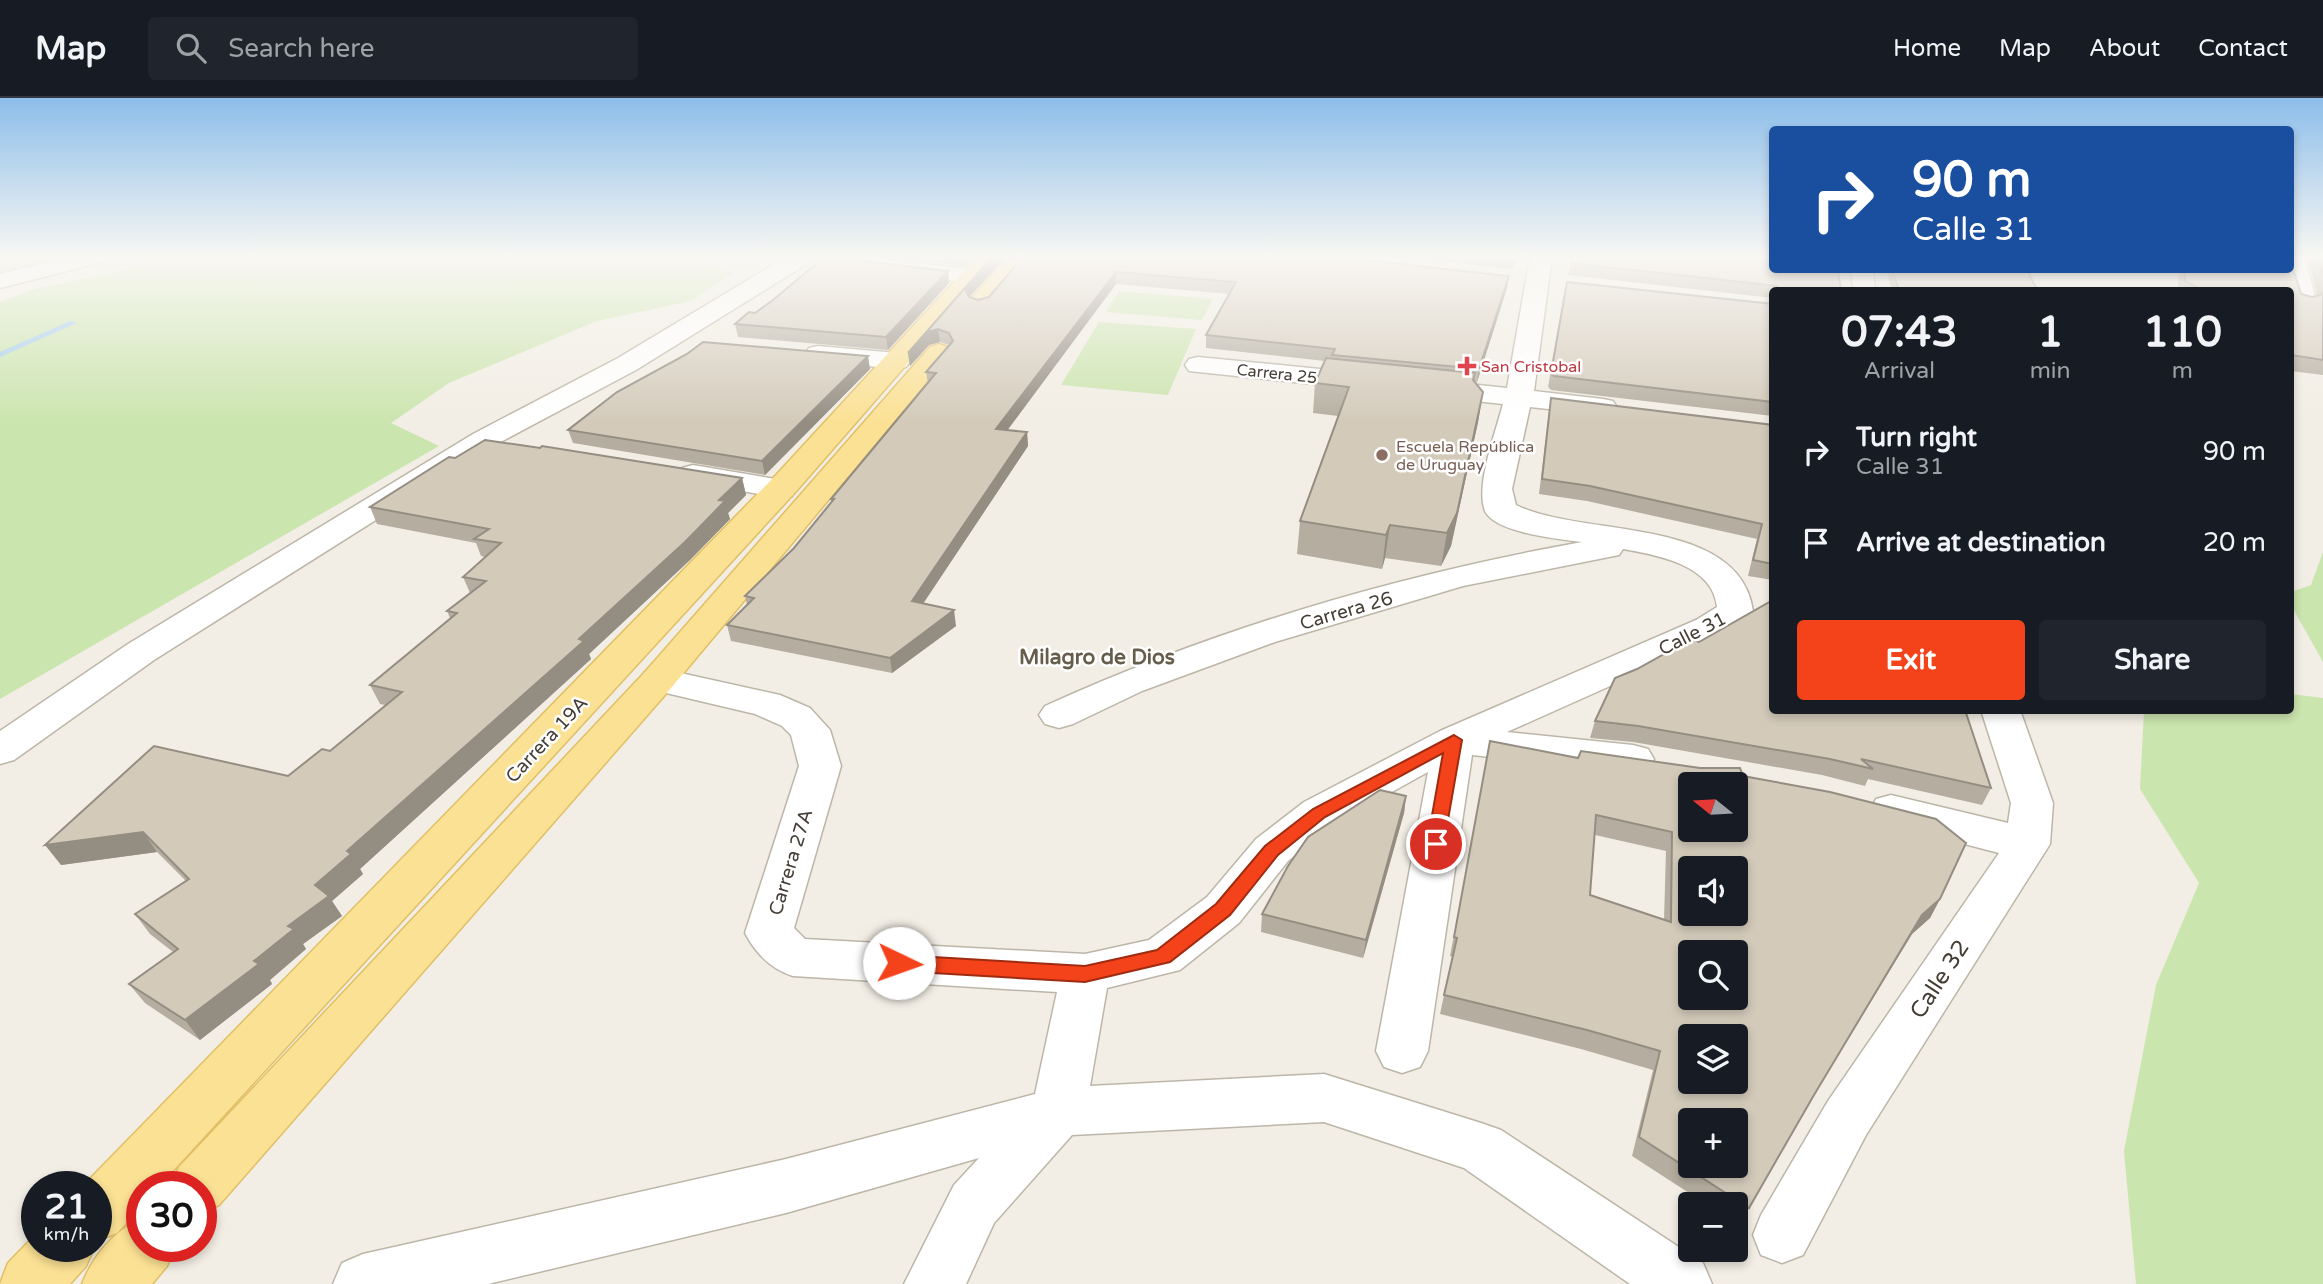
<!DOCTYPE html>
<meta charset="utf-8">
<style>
:root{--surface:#171b24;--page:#20242c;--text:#f1f3f6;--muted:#9ea1a6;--line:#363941;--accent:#f4421a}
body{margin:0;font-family:"Varela Round",sans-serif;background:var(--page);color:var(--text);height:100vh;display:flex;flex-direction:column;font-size:26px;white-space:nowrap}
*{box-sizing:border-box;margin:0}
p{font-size:23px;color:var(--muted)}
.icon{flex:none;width:38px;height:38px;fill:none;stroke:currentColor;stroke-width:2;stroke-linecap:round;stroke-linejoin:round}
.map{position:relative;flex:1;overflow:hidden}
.drawer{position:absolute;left:1769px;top:189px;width:525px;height:427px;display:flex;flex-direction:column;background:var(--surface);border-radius:7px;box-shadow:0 4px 10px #0003}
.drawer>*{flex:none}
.banner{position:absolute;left:1769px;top:28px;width:525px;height:147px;border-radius:7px;box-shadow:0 4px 10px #0003;background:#1a4fa0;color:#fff;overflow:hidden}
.needle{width:46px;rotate:288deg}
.buttons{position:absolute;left:1678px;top:674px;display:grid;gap:14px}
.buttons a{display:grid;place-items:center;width:70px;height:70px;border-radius:7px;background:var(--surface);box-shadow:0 4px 10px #0003;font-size:35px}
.speed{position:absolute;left:21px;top:1073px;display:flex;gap:14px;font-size:35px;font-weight:700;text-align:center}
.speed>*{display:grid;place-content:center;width:91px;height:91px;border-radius:50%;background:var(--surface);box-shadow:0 4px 10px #0003;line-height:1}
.speed small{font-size:18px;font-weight:400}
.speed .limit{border:10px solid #d22;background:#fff;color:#111}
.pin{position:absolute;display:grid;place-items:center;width:60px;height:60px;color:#fff;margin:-30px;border:4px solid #fff;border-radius:50%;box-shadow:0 2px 7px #0007}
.me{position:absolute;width:77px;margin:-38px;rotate:93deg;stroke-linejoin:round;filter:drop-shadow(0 0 5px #0008)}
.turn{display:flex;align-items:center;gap:24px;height:147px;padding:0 28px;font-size:32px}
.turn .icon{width:91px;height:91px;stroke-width:2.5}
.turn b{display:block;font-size:49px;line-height:60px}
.eta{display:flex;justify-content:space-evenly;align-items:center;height:119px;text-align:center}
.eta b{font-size:42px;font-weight:700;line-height:49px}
.action{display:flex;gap:14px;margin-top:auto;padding:14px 28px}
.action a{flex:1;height:80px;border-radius:7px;background:var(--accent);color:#fff;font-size:28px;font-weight:700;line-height:80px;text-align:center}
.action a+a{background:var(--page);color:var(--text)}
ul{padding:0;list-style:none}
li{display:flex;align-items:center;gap:21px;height:91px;padding:0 28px}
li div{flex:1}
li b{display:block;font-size:26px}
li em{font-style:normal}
header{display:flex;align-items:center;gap:42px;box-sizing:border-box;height:98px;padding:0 35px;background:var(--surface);border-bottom:2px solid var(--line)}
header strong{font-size:33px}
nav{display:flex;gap:38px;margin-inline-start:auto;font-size:24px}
.search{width:490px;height:63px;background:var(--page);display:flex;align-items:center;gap:18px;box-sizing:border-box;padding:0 24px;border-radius:7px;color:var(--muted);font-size:26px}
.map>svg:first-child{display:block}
.green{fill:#cbe5ae}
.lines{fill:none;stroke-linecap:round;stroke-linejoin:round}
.stream{fill:#a2ccee;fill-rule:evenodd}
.minor-casing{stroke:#bdb6a8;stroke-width:3}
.primary-casing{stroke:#e0bf65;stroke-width:3}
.minor{fill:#fff;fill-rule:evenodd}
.primary{fill:#fbe194;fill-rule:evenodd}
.wall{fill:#b5aea0;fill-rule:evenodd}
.shaded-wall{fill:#948d82}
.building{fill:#d3caba;stroke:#948d82;stroke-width:2;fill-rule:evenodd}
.route{fill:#f4421a;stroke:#9f2b11;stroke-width:2}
.health-dot{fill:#e0444e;stroke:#fff;stroke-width:2.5}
.education-dot{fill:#8d6e63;stroke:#fff;stroke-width:2.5}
.labels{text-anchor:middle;stroke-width:5;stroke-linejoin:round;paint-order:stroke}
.far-health-label{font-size:16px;fill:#be3a42;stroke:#fff;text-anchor:start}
.far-street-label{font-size:16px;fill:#443e35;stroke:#fff}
.far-education-label{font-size:16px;fill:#785e54;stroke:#fff;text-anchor:start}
.street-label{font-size:19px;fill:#443e35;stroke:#fff}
.neighbourhood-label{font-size:21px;font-weight:bold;fill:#665d4c;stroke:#fff}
.near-street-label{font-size:23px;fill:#443e35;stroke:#fff}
</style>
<header>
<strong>Map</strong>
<div class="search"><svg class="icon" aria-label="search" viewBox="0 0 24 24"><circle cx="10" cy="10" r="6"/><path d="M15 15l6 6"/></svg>Search here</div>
<nav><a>Home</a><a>Map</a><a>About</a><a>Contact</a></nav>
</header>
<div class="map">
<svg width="2323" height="1186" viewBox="0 0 2323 1186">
<rect width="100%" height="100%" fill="#f2eee5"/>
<g class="green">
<polygon points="0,159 74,159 0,177"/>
<polygon points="184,159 272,159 271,162 346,159 678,159 734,174 691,203 597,223 449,285 391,325 439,348 0,601 0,204 34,191"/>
<polygon points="1119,193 1213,201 1202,222 1106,214"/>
<polygon points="1099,224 1196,231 1168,297 1061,287"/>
<polygon points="2323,454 2323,564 2291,507 2291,494 2311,487"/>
<polygon points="2291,596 2323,600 2323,1186 2136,1186 2124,1053 2156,887 2199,785 2140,691 2144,613 2291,612"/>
</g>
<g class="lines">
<polygon class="stream" points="70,223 77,225 0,259 0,254"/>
<defs>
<g id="minor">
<polygon points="68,159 105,159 102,164 0,190 0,176"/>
<polygon points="786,159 813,159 810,164 636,272 493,348 154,562 14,662 0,666 0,633 128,546 473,336 618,260"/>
<polygon points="865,159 887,159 886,162 971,171 979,173 983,178 979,183 971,185 873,174 865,172 862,167"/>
<path d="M1530,159H1552L1534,293L1603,301L1613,303L1617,309L1613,315L1603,317L1530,309L1512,391L1516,407C1581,440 1740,417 1753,513L1748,521L1722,538L1507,634L1633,647L1648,651L1654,661L1648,671L1633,675L1472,657L1428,953L1420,969L1402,975L1384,969L1376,953L1428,674L1334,726L1288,763L1239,825L1180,872L1107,890L1090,988L1324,976L1481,1025L1501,1032L1703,1165L1712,1186H1630L1464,1070L1324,1024L1072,1037L994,1125L966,1186H904L954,1087L979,1060L786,1115L488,1186H333L342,1165L363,1156L786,1061L1035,996L1057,894L793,878C771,871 756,856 745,835L799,668L791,637L782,628L755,616L645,590L639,582L645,574L658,570L780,597L810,610L830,632L841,668L794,830L805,841L1085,856L1149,842L1207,799L1256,741L1304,704L1440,633L1696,522L1717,509C1713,467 1658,457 1623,451L1619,457L1463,488L1275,544L1142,593L1073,626L1059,630L1045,626L1039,617L1045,608C1215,531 1398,477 1582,444C1560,441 1495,435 1485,413C1475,388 1496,333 1503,306L1430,298L1420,296L1416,290L1420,284L1430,282L1507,290Z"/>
<polygon points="2291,159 2305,159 2316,203 2312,208 2304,210 2296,208 2285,172 2291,172"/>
<polygon points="1851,172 1873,172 1875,192 1853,192"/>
<polygon points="818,248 897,255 906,257 910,263 906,269 897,271 809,262 805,256 809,250"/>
<polygon points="1198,259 1370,276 1380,278 1383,284 1380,290 1370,292 1189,273 1185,267 1189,261"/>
<polygon points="693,367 781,382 792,384 796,391 792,398 781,400 682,382 678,376 682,370"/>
<polygon points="1981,612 2020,612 2053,705 2050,746 1866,1037 1803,1157 1782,1165 1761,1157 1753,1137 1761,1117 1828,1003 1999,755 1876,723 1870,712 1876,701 1891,697 2008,725 2011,705"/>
</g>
<g id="primary">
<polygon points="977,159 1000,159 799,390 159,1088 142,1088 142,1108 117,1135 96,1143 96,1088 83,1088 777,376"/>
<polygon points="1008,159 1031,159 988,210 980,212 972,210 968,205 972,200"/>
<polygon points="939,246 948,249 952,254 948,259 671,590 219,1107 201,1114 201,1088 171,1088 179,1069 645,574 930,249"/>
<path d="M142,1121V1148H176L167,1168L152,1186H82C93,1158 114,1132 142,1121Z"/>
<polygon points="37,1135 37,1148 95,1148 86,1168 70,1186 0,1186 8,1165"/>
</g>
</defs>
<use href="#minor" class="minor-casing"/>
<use href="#primary" class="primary-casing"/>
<use href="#minor" class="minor"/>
<use href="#primary" class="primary"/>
</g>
<g class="wall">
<polygon points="863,159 862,161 863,163 948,173 949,185 888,252 738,239 735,226 755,215 773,202"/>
<polygon points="889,159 974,159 965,168"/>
<polygon points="1023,159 1507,190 1477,284 1475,284 1483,294 1478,324 1451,448 1441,468 1385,460 1382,471 1297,456 1300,423 1338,318 1313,315 1315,285 1325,263 1206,250 1206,237 1230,196 1116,186 1007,332 1027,334 1028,348 923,506 956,528 892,575 731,543 727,527 747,507 745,498 794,450 831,404 831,401 928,285 926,274 949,247 940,244 929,247 910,268 908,255 969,200 978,202 989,199"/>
<polygon points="1402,159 1517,159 1513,171"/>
<polygon points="1572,159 1841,192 1773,192 1773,200 1568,177"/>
<polygon points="2291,159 2294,159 2291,165 2301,196 2312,199 2317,198 2308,159 2323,159 2323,277 2291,273 2291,192 2178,192 2179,172 2291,172"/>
<polygon points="1886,172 2027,172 2037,192 1892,192"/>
<polygon points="1564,196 1773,206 1773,318 1551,292 1548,289"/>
<polygon points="870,271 765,377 573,345 568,332"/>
<polygon points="1551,300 1773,327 1773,482 1748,478 1757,441 1587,403 1539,396 1549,314"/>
<polygon points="742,380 746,397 728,415 730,421 690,462 589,556 591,561 360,771 363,776 332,803 342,818 303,846 306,851 270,882 272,886 200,942 145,905 129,886 173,854 150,836 135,816 186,783 157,754 61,767 288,678 330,653 385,607 380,606 370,587 450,520 447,513 470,495 463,479 485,459 481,458 476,445 377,426 370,409"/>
<polygon points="1699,544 1991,690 1982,707 1868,681 1865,688 1822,677 1633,644 1590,640 1595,623 1637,571"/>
<path d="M1490,643L1578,660L1743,678L1940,801L1930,820L1912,836L1803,1015L1739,1128L1736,1126V1106H1706L1632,1058L1653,972L1581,951L1440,916L1452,859L1450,858ZM1595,737L1666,753L1664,822L1590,797Z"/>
<polygon points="1406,698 1404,715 1363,860 1261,834 1262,816"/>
</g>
<g class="shaded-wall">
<polygon points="964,159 974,159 965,168"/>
<polygon points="994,159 1006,159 966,203 965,191"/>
<polygon points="948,173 949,185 888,252 886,239"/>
<polygon points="1116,174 1116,186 998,345 996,331"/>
<polygon points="1509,178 1507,190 1477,284 1479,271"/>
<polygon points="938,231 940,244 929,247 910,268 908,255 928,234"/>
<polygon points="868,258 870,271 765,377 762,363"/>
<polygon points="1483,294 1478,324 1451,448 1441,468 1447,435"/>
<polygon points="1027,334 1028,348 914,519 912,503"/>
<polygon points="742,380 746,397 728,415 730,421 690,462 589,556 591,561 360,771 363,776 332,803 342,818 303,846 306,851 270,882 272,886 200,942 185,922 254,863 288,828 315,787 347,753 579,541"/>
<polygon points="1390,427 1385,460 1382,471 1386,437"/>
<polygon points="954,512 956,528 892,575 890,560"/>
<polygon points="1406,698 1404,715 1363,860 1366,842"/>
<polygon points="143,734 157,754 61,767 45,747"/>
<polygon points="1940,801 1930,820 1912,836 1803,1015 1739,1128 1814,997 1922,817"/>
</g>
<g class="building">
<polygon points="824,159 860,159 863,163 948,173 886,239 735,226 749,214 755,215 773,202"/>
<polygon points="992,159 994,159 965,191 969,199 978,202 989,199 1023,159 1337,159 1509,178 1479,271 1332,257 1335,251 1206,237 1236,184 1116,174 996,331 1027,334 912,503 954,512 890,560 727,527 754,500 745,498 794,450 834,401 831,401 936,275 926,274 953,243 949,235 938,231 928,234 908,255"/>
<polygon points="1572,159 1773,159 1773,172 1838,172 1841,192 1778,192 1777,188 1571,165"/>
<polygon points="2318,159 2323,159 2323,180"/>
<polygon points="2291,164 2301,196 2312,199 2320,197 2323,195 2323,262 2291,257 2291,192 2202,192 2185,183 2185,172 2291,172"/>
<polygon points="1892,172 2027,172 2037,192 1899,192"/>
<polygon points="1567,184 1773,206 1773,304 1554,278 1551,275"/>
<polygon points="703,244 868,258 762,363 568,332 617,294 687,256"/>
<polygon points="1326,260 1475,275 1473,282 1483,294 1457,415 1447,435 1390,427 1386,437 1300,423 1349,289 1315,285"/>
<polygon points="1551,300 1773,327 1773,466 1753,462 1762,426 1590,388 1542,381"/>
<polygon points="485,342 540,350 542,348 742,380 719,402 725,403 685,444 579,541 584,543 347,753 351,756 315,787 329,798 288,828 294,831 254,863 259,866 185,922 129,886 178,851 135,816 189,781 143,734 45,747 154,648 288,678 322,651 330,653 402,594 370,587 457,515 447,513 486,483 463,479 501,445 474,441 489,431 370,409 449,359 455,360"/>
<polygon points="1773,502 1773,612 1965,612 1991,690 1861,661 1873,671 1830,661 1638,628 1595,623 1615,580 1637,571 1691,541 1699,544"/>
<path d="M1490,643L1578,660L1581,653L1700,670H1740L1743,678L1830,694L1936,721L1966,745L1940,801L1922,817L1814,997L1749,1110L1639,1039L1660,953L1587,932L1444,897L1457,840L1454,839ZM1690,686H1736V732H1690ZM1596,717L1672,734L1671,824L1590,797ZM1690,770H1736V816H1690ZM1690,854H1736V900H1690ZM1690,938H1736V984H1690ZM1690,1022H1736V1068H1690Z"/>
<polygon points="1380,692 1406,698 1366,842 1262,816 1288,768 1308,739"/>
</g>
<linearGradient id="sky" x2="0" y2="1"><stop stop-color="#8cbeea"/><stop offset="0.49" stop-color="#f9f7f3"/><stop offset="1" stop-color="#f9f7f3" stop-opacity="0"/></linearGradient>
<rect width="2323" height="325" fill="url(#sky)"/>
<polygon class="route" points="1454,637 1462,642 1443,750 1430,750 1427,746 1443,655 1325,719 1278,757 1230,817 1170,864 1085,884 899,873 892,871 889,865 892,859 899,857 1085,868 1157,852 1216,806 1265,748 1313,711"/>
<path class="health-dot" d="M1463.5 257.5h7v7h7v7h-7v7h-7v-7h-7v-7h7z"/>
<circle class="education-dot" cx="1382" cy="357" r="7"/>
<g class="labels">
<g class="far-health-label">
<text x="1481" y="274">San Cristobal</text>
</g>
<g class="far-street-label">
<text transform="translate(1277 275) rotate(6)" y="6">Carrera 25</text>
</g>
<g class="far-education-label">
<text x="1396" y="354">Escuela República<tspan x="1396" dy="18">de Uruguay</tspan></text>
</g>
<g class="street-label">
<text transform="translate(1346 512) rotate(-16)" y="7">Carrera 26</text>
<text transform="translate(1692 535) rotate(-27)" y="7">Calle 31</text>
<text transform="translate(546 641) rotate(-47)" y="7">Carrera 19A</text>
<text transform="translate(790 764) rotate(-73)" y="7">Carrera 27A</text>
</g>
<g class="neighbourhood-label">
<text x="1097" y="566">Milagro de Dios</text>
</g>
<g class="near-street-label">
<text transform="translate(1939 881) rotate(-57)" y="8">Calle 32</text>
</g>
</g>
</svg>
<div class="buttons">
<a><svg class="needle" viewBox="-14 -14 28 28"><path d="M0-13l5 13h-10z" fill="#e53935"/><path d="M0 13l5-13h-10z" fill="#9ea1a6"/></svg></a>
<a><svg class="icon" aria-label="sound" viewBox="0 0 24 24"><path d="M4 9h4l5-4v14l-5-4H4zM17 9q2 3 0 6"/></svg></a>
<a><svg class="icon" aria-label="search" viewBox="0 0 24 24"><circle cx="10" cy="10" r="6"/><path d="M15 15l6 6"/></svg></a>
<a><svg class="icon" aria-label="layers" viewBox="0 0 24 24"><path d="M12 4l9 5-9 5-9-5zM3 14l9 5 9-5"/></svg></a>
<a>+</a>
<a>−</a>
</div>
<div class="speed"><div>21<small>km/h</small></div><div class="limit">30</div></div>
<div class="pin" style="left:1436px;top:746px;background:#d93025"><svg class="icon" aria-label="arrive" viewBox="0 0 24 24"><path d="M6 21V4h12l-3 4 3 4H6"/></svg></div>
<svg class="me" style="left:899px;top:865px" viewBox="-20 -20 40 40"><circle r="19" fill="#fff"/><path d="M0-13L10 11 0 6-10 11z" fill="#f4421a"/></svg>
<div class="banner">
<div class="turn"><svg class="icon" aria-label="right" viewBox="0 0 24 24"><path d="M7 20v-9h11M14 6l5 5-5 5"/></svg><div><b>90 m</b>Calle 31</div></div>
</div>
<section class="drawer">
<div class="eta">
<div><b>07:43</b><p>Arrival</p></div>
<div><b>1</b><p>min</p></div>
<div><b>110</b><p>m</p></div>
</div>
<ul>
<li><svg class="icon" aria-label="right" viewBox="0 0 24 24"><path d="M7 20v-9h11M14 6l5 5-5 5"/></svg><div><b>Turn right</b><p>Calle 31</p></div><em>90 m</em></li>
<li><svg class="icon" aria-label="arrive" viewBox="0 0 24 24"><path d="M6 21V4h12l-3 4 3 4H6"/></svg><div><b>Arrive at destination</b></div><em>20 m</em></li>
</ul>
<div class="action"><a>Exit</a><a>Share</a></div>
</section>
</div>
